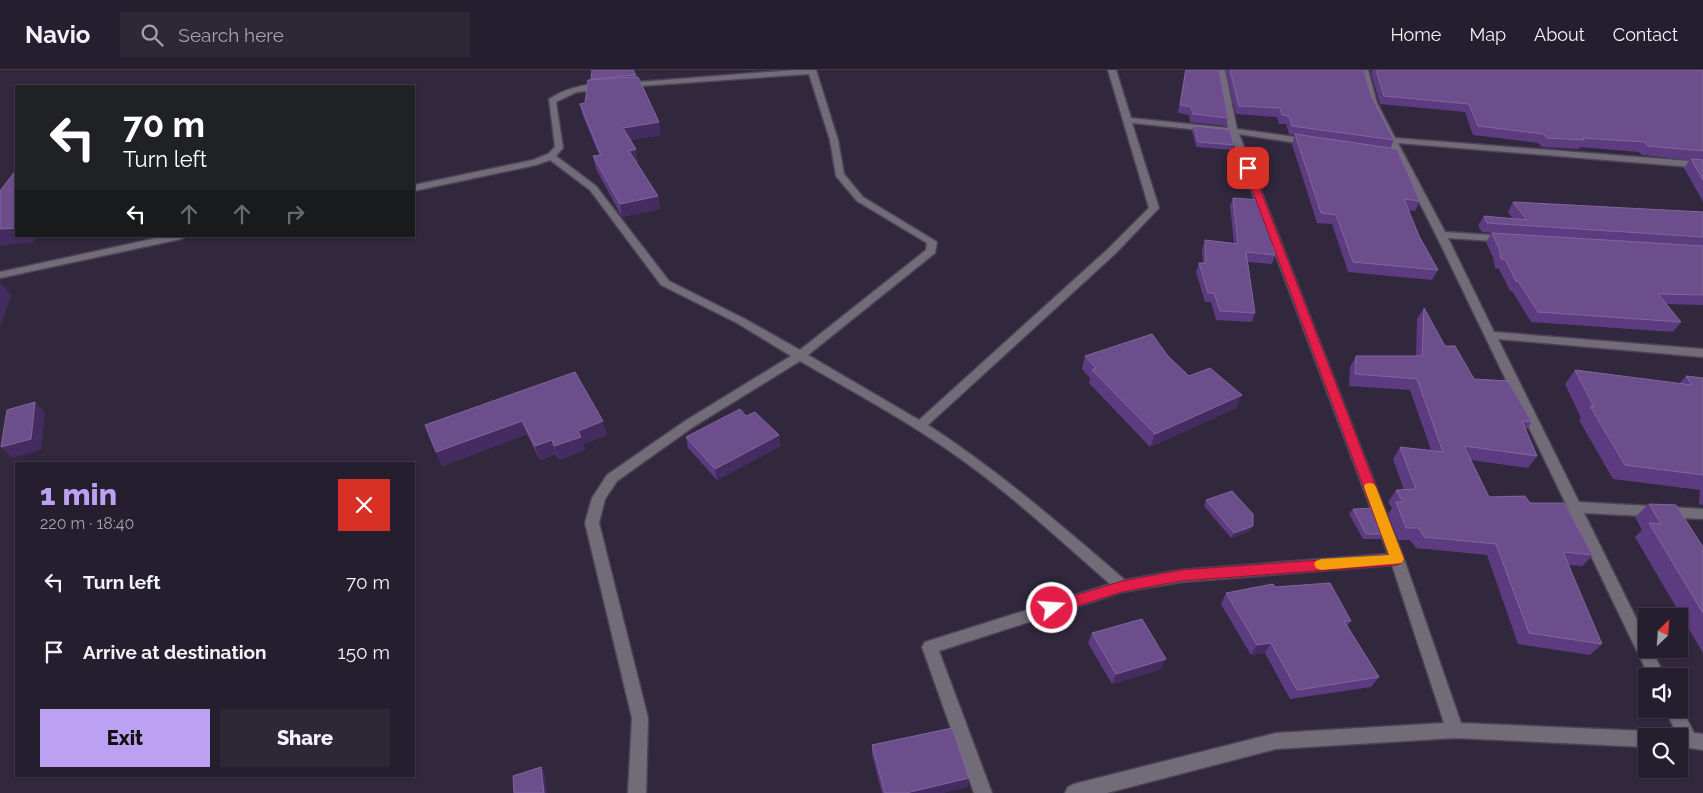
<!DOCTYPE html>
<meta charset="utf-8">
<style>
:root{--surface:#251e2e;--page:#2d2736;--text:#f1f3f6;--muted:#a3a2aa;--line:#423c4a;--accent:#bca0f2}
body{margin:0;font-family:Raleway,sans-serif;background:var(--page);color:var(--text);height:100vh;display:flex;flex-direction:column;font-size:19px;white-space:nowrap}
*{box-sizing:border-box;margin:0}
p{font-size:16px;color:var(--muted)}
.icon{flex:none;width:28px;height:28px;fill:none;stroke:currentColor;stroke-width:2;stroke-linecap:round;stroke-linejoin:round}
.map{position:relative;flex:1;overflow:hidden}
.drawer{position:absolute;left:15px;top:392px;width:400px;height:315px;display:flex;flex-direction:column;background:var(--surface);border-radius:0px;box-shadow:0 1px 4px #0004,0 0 0 1px var(--line)}
.drawer>*{flex:none}
.guide{position:absolute;left:15px;top:15px;width:400px;height:152px;border-radius:0px;box-shadow:0 1px 4px #0004,0 0 0 1px var(--line);background:#202124;color:#fff;overflow:hidden}
.needle{width:32px;rotate:25deg}
.tools{position:absolute;left:1638px;top:538px;display:grid;gap:10px}
.tools a{display:grid;place-items:center;width:50px;height:50px;border-radius:0px;background:var(--surface);box-shadow:0 1px 4px #0004,0 0 0 1px var(--line);font-size:25px}
.pin{position:absolute;display:grid;place-items:center;width:42px;height:42px;color:#fff;margin:-21px;border-radius:10px;box-shadow:0 2px 8px #0006}
.me{position:absolute;width:55px;margin:-28px;rotate:72deg;stroke-linejoin:round;filter:drop-shadow(0 0 4px #0008)}
.turn{display:flex;align-items:center;gap:18px;height:105px;padding:0 25px;font-size:22px}
.turn .icon{width:65px;height:65px;stroke-width:2.5}
.turn b{display:block;font-size:35px;line-height:42px}
.lanes{display:flex;align-items:center;height:48px;padding:0 25px;background:#0003;justify-content:center;gap:25px;direction:ltr}
.lanes .off{opacity:.35}
.round{display:grid;place-items:center;flex:none;width:52px;height:52px;border-radius:0px;background:var(--page)}
.summary{display:flex;align-items:center;justify-content:space-between;height:85px;padding:0 25px}
h1{font-size:30px;font-weight:800;line-height:38px;color:var(--accent)}
.cta{display:flex;gap:10px;margin-top:auto;padding:10px 25px}
.cta a{flex:1;height:58px;border-radius:0px;background:var(--accent);color:#111;font-size:20px;font-weight:800;line-height:58px;text-align:center}
.cta a+a{background:var(--page);color:var(--text)}
ul{padding:0;list-style:none}
li{display:flex;align-items:center;gap:15px;height:70px;padding:0 25px}
li div{flex:1}
li b{display:block;font-size:19px}
li em{font-style:normal}
header{display:flex;align-items:center;gap:30px;box-sizing:border-box;height:70px;padding:0 25px;background:var(--surface);border-bottom:1px solid var(--line)}
header strong{font-size:24px}
nav{display:flex;gap:28px;margin-inline-start:auto;font-size:18px}
.search{width:350px;height:45px;background:var(--page);display:flex;align-items:center;gap:12px;box-sizing:border-box;padding:0 18px;border-radius:0px;color:var(--muted);font-size:19px}
.map>svg:first-child{display:block}
.lines{fill:none;stroke-linecap:round;stroke-linejoin:round}
.minor-casing{stroke:#4b4357;stroke-width:3}
.minor{fill:#716c77;fill-rule:evenodd}
.wall{fill:#5d3b80}
.shaded-wall{fill:#452c60}
.building{fill:#6d4e8d;stroke:#81669d}
.route{fill:#e11d48;stroke:#92132f}
.slow{fill:#f59e0b}
</style>
<header>
<strong>Navio</strong>
<div class="search"><svg class="icon" aria-label="search" viewBox="0 0 24 24"><circle cx="10" cy="10" r="6"/><path d="M15 15l6 6"/></svg>Search here</div>
<nav><a>Home</a><a>Map</a><a>About</a><a>Contact</a></nav>
</header>
<div class="map">
<svg width="1703" height="723" viewBox="0 0 1703 723">
<rect width="100%" height="100%" fill="#31283d"/>
<g class="lines">
<defs>
<g id="minor">
<path d="M794,0H816L838,70L844,104L863,127L937,172L935,183L808,285L919,350L1108,179L1149,138L1108,0H1116L1131,48L1228,58L1217,0H1225L1237,59L1309,69L1313,72L1309,75L1239,64L1404,489L1461,653L1646,661L1652,663L1653,666H1646V677L1455,668L1276,679L1107,723H1065L1068,717L1074,714L1276,663L1444,653L1392,495L1181,512L1122,522L939,581L992,723H974L922,577L925,572L1110,514C1062,472 1016,429 965,392C913,354 855,323 800,291L693,357L617,411L605,429L599,453L648,648L646,723H628L632,648L585,453L592,428L607,405L685,351L791,286L737,253L661,215L590,120L550,90L536,95L414,121V115L533,90L548,84L555,77L549,29C565,19 587,12 606,15V19L577,22L556,32L563,78L556,86L596,116L669,211L745,249L800,280L926,180L927,173L857,131L836,106L830,70L809,4L626,17L622,15L626,13ZM1132,53L1230,63L1388,484L1181,500L1125,510C1061,455 999,401 928,355L1116,183L1159,138Z"/>
<polygon points="1360,0 1368,0 1377,33 1395,68 1703,92 1703,98 1398,73 1445,162 1506,166 1511,169 1506,172 1448,168 1494,262 1703,279 1703,287 1498,269 1579,432 1703,439 1703,449 1584,443 1646,568 1646,579 1651,579 1665,606 1649,606 1436,165 1369,33"/>
<polygon points="166,166 186,166 181,169 0,208 0,202"/>
<polygon points="1679,634 1694,663 1703,664 1703,680 1683,677 1665,639 1679,639"/>
</g>
</defs>
<use href="#minor" class="minor-casing"/>
<use href="#minor" class="minor"/>
</g>
<g class="wall">
<polygon points="1185,0 1219,0 1228,48 1226,56 1190,52 1189,45 1178,43"/>
<polygon points="1225,0 1364,0 1371,26 1394,70 1390,78 1420,131 1415,141 1408,140 1419,166 1438,200 1432,210 1348,202 1332,154 1317,153 1292,74 1295,65 1289,64 1286,54 1279,54 1277,47 1236,44"/>
<polygon points="1372,0 1703,0 1703,132 1684,98 1690,90 1642,85 1639,82 1580,77 1579,79 1542,77 1538,73 1473,65 1465,42 1380,34 1371,3"/>
<polygon points="636,5 661,65 630,70 638,92 636,92 658,126 660,139 622,147 596,99 593,86 599,85 583,46 580,34 585,33 591,9"/>
<polygon points="1194,56 1234,75 1232,80 1196,77 1192,61"/>
<polygon points="1233,128 1275,185 1272,194 1248,192 1255,243 1252,252 1216,250 1211,232 1205,232 1196,202 1199,193 1203,193 1202,179 1205,170 1234,173 1230,136"/>
<polygon points="1513,132 1703,142 1703,235 1666,234 1681,252 1673,262 1531,252 1512,221 1510,221 1499,199 1495,198 1493,187 1486,172 1492,163 1482,162 1478,156 1484,146 1513,149 1508,142"/>
<polygon points="1424,238 1445,276 1474,309 1532,352 1526,360 1537,386 1528,398 1471,390 1489,427 1530,433 1593,485 1582,496 1568,495 1602,574 1590,585 1518,574 1487,485 1416,478 1410,470 1398,470 1388,444 1392,438 1388,432 1396,420 1404,420 1393,389 1400,377 1431,380 1410,320 1349,316 1350,297 1356,286 1416,286 1417,249"/>
<polygon points="1085,286 1168,286 1189,306 1236,338 1150,377 1089,313 1090,308 1082,299"/>
<polygon points="1575,300 1679,314 1686,306 1703,308 1703,435 1699,434 1700,420 1613,409 1579,350 1581,348 1565,314"/>
<polygon points="575,302 607,365 583,374 585,380 559,390 556,384 540,390 527,364 442,396 436,382"/>
<polygon points="746,346 779,365 780,376 717,410 688,378 686,367"/>
<polygon points="1206,430 1250,461 1231,468 1204,436"/>
<polygon points="1649,434 1703,477 1703,583 1635,467 1642,460 1635,447"/>
<polygon points="1353,439 1384,464 1381,469 1363,469 1349,444"/>
<polygon points="1275,517 1351,551 1347,556 1379,607 1371,617 1290,629 1265,583 1251,585 1221,534 1226,523"/>
<polygon points="1092,563 1161,599 1112,614 1088,573"/>
<polygon points="872,675 969,708 967,717 942,723 882,723 872,684"/>
</g>
<g class="shaded-wall">
<polygon points="659,52 661,65 625,71 623,58"/>
<polygon points="636,79 638,92 631,93 629,81"/>
<polygon points="658,126 660,139 622,147 620,134"/>
<polygon points="16,158 16,166 37,166 33,172 0,176 0,159"/>
<polygon points="0,212 11,225 0,257"/>
<polygon points="1242,325 1236,338 1150,377 1155,364"/>
<polygon points="35,332 45,343 41,380 12,388 1,377"/>
<polygon points="522,351 527,364 442,396 436,382"/>
<polygon points="603,351 607,365 583,374 585,380 559,390 554,376 578,361"/>
<polygon points="779,365 780,376 717,410 715,399"/>
<polygon points="552,370 556,384 540,390 535,376"/>
<polygon points="1253,456 1250,461 1231,468 1234,463"/>
<polygon points="1271,573 1265,583 1251,585 1257,575"/>
<polygon points="1166,589 1161,599 1112,614 1116,604"/>
<polygon points="541,697 544,701 547,723 544,723"/>
<polygon points="969,708 967,717 942,723 906,723"/>
</g>
<g class="building">
<polygon points="592,0 633,0 636,5 591,9"/>
<polygon points="1186,0 1219,0 1228,48 1193,44 1191,37 1180,35"/>
<polygon points="1230,0 1364,0 1371,26 1394,70 1292,56 1289,46 1282,45 1280,38 1239,36"/>
<polygon points="1376,0 1703,0 1703,81 1648,76 1645,72 1582,68 1584,70 1547,68 1543,64 1478,56 1469,34 1384,26"/>
<polygon points="638,7 659,52 623,58 636,79 629,81 658,126 620,134 593,86 601,85 580,34 585,33 588,10"/>
<polygon points="1194,56 1230,60 1234,75 1198,72"/>
<polygon points="1295,64 1397,79 1420,131 1404,129 1419,166 1438,200 1353,192 1336,145 1321,143"/>
<polygon points="1691,89 1703,90 1703,110"/>
<polygon points="16,100 16,158 0,159 0,121"/>
<polygon points="1233,128 1260,130 1266,147 1275,185 1246,182 1255,243 1220,241 1214,223 1208,223 1199,193 1206,193 1205,170 1238,174"/>
<polygon points="1513,132 1703,142 1703,167 1487,153 1484,146 1527,150"/>
<polygon points="1492,163 1703,176 1703,225 1658,224 1681,252 1538,242 1518,211 1516,211 1505,189 1501,189 1499,178"/>
<polygon points="1424,238 1445,276 1455,276 1474,309 1508,311 1532,352 1522,351 1537,386 1464,376 1489,427 1525,426 1530,433 1564,433 1593,485 1563,482 1602,574 1529,563 1496,474 1424,467 1419,458 1406,458 1396,432 1403,432 1396,420 1416,419 1400,377 1443,382 1417,309 1355,304 1356,286 1422,286"/>
<polygon points="1152,264 1168,286 1189,306 1210,298 1242,325 1155,364 1092,300 1096,298 1085,286"/>
<polygon points="1575,300 1692,315 1686,306 1703,308 1703,405 1625,395 1590,336 1594,337"/>
<polygon points="575,302 603,351 578,361 581,367 554,376 552,370 535,376 522,351 436,382 425,355"/>
<polygon points="35,332 31,369 1,377 7,340"/>
<polygon points="740,339 746,346 755,342 779,365 715,399 686,367"/>
<polygon points="1232,421 1253,444 1253,456 1234,463 1206,430"/>
<polygon points="1649,434 1676,435 1703,477 1703,543 1649,453 1661,454"/>
<polygon points="1375,438 1384,464 1366,464 1353,439"/>
<polygon points="1330,513 1351,551 1344,551 1379,607 1297,620 1271,573 1257,575 1226,523 1273,514 1275,517"/>
<polygon points="1142,549 1166,589 1116,604 1092,563"/>
<polygon points="952,658 969,708 906,723 885,723 872,675"/>
<polygon points="541,697 544,723 514,723 513,706"/>
</g>
<polygon class="route" points="1248,96 1252,98 1404,489 1402,493 1397,495 1181,511 1122,522 1052,544 1047,542 1045,538 1047,534 1122,511 1181,500 1389,485 1244,98"/>
<polygon class="slow" points="1370,413 1374,414 1376,417 1404,489 1402,493 1321,500 1316,498 1314,494 1316,491 1321,489 1389,485 1364,417 1365,414"/>
</svg>
<div class="tools">
<a><svg class="needle" viewBox="-14 -14 28 28"><path d="M0-13l5 13h-10z" fill="#e53935"/><path d="M0 13l5-13h-10z" fill="#a3a2aa"/></svg></a>
<a><svg class="icon" aria-label="sound" viewBox="0 0 24 24"><path d="M4 9h4l5-4v14l-5-4H4zM17 9q2 3 0 6"/></svg></a>
<a><svg class="icon" aria-label="search" viewBox="0 0 24 24"><circle cx="10" cy="10" r="6"/><path d="M15 15l6 6"/></svg></a>
</div>
<div class="pin" style="left:1248px;top:98px;background:#d93025"><svg class="icon" aria-label="arrive" viewBox="0 0 24 24"><path d="M6 21V4h12l-3 4 3 4H6"/></svg></div>
<svg class="me" style="left:1052px;top:538px" viewBox="-20 -20 40 40"><circle r="17" fill="#e11d48" stroke="#fff" stroke-width="3"/><path d="M0-11L8 9 0 5-8 9z" fill="#fff"/></svg>
<div class="guide">
<div class="turn"><svg class="icon" aria-label="left" viewBox="0 0 24 24"><path d="M17 20v-9H6M10 6l-5 5 5 5"/></svg><div><b>70 m</b>Turn left</div></div>
<div class="lanes"><svg class="icon" aria-label="left" viewBox="0 0 24 24"><path d="M17 20v-9H6M10 6l-5 5 5 5"/></svg><svg class="icon off" aria-label="ahead" viewBox="0 0 24 24"><path d="M12 20V5M6 11l6-6 6 6"/></svg><svg class="icon off" aria-label="ahead" viewBox="0 0 24 24"><path d="M12 20V5M6 11l6-6 6 6"/></svg><svg class="icon off" aria-label="right" viewBox="0 0 24 24"><path d="M7 20v-9h11M14 6l5 5-5 5"/></svg></div>
</div>
<section class="drawer">
<div class="summary"><div><h1>1 min</h1><p>220 m · 18:40</p></div><a class="round" style="background:#d93025;color:#fff"><svg class="icon" aria-label="close" viewBox="0 0 24 24"><path d="M6 6l12 12M18 6L6 18"/></svg></a></div>
<ul>
<li><svg class="icon" aria-label="left" viewBox="0 0 24 24"><path d="M17 20v-9H6M10 6l-5 5 5 5"/></svg><div><b>Turn left</b></div><em>70 m</em></li>
<li><svg class="icon" aria-label="arrive" viewBox="0 0 24 24"><path d="M6 21V4h12l-3 4 3 4H6"/></svg><div><b>Arrive at destination</b></div><em>150 m</em></li>
</ul>
<div class="cta"><a>Exit</a><a>Share</a></div>
</section>
</div>
